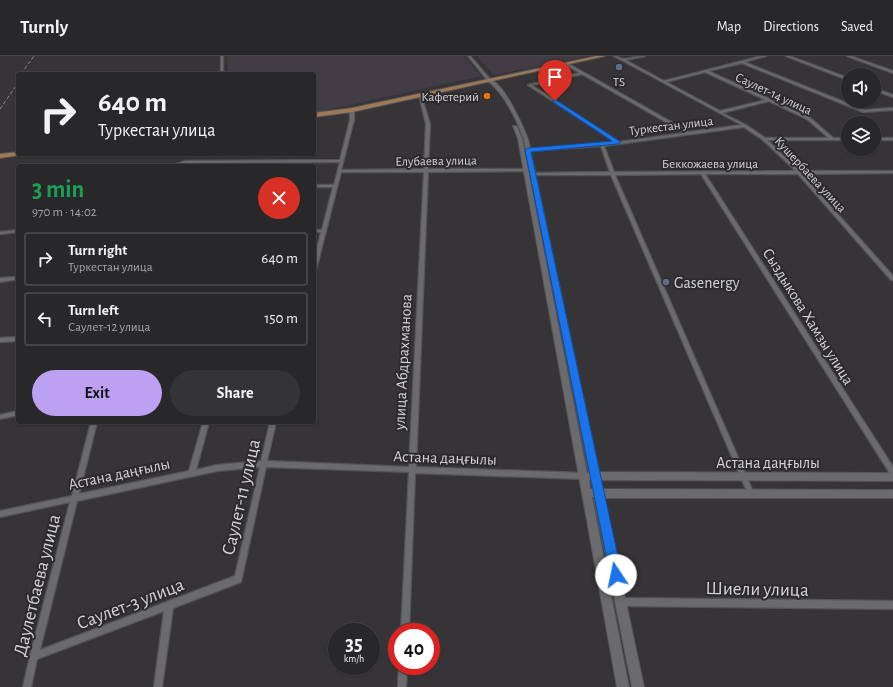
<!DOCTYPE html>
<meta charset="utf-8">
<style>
:root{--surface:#282729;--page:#343335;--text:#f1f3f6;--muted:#a5a5a8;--line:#444446;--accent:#bca0f2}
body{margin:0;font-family:"Alegreya Sans",sans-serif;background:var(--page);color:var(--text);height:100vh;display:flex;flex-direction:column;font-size:15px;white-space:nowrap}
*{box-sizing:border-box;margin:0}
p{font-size:13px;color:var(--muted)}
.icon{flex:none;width:22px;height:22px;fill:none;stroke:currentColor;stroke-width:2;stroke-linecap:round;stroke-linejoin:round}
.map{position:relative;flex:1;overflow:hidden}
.panel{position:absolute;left:16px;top:108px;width:300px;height:260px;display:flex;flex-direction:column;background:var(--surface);border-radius:4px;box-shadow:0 1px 3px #0004,0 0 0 1px var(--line)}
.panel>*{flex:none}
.hud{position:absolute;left:16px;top:16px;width:300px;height:84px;border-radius:4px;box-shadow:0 1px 3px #0004,0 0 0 1px var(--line);background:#282729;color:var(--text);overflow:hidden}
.fabs{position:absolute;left:841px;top:12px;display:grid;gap:8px}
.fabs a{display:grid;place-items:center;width:40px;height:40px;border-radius:50%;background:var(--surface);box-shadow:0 1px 3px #0004,0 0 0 1px var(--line);font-size:20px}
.speed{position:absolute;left:328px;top:567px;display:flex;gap:8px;font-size:20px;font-weight:700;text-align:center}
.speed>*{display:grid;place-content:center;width:52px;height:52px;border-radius:50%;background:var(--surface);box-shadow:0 1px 3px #0004,0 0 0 1px var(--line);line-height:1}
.speed small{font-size:10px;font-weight:400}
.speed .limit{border:6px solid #d22;background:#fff;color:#111}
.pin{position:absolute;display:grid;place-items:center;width:34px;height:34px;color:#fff;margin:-41px -17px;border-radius:50% 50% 50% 0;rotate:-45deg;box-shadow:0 0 4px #0007}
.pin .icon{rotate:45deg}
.me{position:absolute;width:44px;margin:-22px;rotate:349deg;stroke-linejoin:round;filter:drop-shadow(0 0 3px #0008)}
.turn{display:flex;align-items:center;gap:14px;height:84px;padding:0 16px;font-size:18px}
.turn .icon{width:52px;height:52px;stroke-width:2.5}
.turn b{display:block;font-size:28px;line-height:34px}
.round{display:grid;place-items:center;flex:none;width:42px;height:42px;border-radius:21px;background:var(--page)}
.headline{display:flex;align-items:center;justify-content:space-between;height:68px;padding:0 16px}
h1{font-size:24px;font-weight:700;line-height:30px;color:#1e9e55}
.button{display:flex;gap:8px;margin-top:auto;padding:8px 16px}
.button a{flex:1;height:46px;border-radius:24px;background:var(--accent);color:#111;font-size:16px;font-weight:700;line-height:46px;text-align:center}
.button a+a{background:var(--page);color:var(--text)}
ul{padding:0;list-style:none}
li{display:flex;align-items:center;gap:12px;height:54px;margin:0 8px 6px;padding:0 8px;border:2px solid var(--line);border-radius:4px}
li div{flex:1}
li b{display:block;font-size:15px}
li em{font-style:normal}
header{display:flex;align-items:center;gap:24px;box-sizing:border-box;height:56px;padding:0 20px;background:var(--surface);border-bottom:1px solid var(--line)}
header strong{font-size:19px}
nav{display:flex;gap:22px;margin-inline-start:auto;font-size:14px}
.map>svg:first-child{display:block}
.built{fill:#423d44}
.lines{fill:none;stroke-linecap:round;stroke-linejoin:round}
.street-casing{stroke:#545355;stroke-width:2.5}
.secondary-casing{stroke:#545355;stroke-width:2}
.primary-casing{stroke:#545355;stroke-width:2}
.street{fill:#6b6a6c;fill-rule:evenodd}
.secondary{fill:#6b6a6c;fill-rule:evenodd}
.primary{fill:#9f7856;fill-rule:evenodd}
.rail{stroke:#868587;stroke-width:1;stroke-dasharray:4 2;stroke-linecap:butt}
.route{fill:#1a73e8;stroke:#114b97}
.service-dot{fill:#5c6f8a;stroke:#2c2a2d;stroke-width:1.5}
.food-dot{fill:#e8710a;stroke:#2c2a2d;stroke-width:1.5}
.labels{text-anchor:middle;stroke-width:4;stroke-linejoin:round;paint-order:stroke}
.far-poi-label{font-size:13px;fill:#d4d3d5;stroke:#2c2a2d}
.far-street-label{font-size:13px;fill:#d4d3d5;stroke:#2c2a2d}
.poi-label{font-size:16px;fill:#d4d3d5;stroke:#2c2a2d;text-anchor:start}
.street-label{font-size:16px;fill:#d4d3d5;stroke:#2c2a2d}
.near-street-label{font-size:19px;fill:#d4d3d5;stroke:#2c2a2d}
</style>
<header>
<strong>Turnly</strong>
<nav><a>Map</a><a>Directions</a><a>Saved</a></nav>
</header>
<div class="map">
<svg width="893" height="631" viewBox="0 0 893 631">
<rect width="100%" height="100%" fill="#363437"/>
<g class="built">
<polygon points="228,0 464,0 481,20 314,57 314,18 228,18"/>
<polygon points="477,0 587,0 494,19"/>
</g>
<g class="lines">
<defs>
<g id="street">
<rect x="221" y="0" width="2" height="18"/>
<polygon points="468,0 470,0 490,23 490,25 488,25"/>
<path d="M614,0C618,0 620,3 624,3C630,3 638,0 645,0L625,4L664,25L762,0H766L744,6L864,54L893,52V54L863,56L742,7L708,15L809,61L833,82H848V84H767L800,115H893V117L802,118L893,220V224H891L798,118H705L893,411V420L891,419L701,118L615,119L754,438L753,440L751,441L749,440L748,438L611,119H526L524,118L526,117L610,116L601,90L528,95L526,94L528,93L602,88L616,86L528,29L580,17L566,9L567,7L689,76L742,69ZM705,16L766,44L720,55L666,26ZM582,18L685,77L619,86L531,29ZM769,45L807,63L829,82H765L746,69L722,57ZM744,71L763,84L796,115L614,116L604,90Z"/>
<polygon points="786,0 789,0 848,22 848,24"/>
<polygon points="847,0 850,0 893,15 893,17"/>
<polygon points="874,32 893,39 893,41 874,34"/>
<path d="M420,38L421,39L430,68L428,113H532L534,114L532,115L428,116L416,411L583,417L585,418L586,420L585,422L583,423L415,417L409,576H401L409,416L266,411L241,526L173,552L162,631H154L164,555L37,603L31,631H23L30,600L70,446L0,461V455L72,440L91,366H97L79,438L189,415L203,366H209L196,414L217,409L261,405L270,366H276L267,405L409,411L424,116H341L316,214L314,215V205L321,176H314V174H322L333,131H314V129H334L340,106L186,107L175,110H169L186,105L340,104L350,64V54L352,53L354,54V64L341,114L424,113L426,68L419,39ZM260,411L235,520L40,594L77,445L217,415Z"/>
<rect x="874" y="82" width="19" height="2"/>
<polygon points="18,174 18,176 0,178 0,176"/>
<polygon points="18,221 18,223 0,226 0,222"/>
<polygon points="18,281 18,285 0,286 0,282"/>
<polygon points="18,355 18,359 0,363 0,359"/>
<polygon points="621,542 893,545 893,553 621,550 618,549 617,546 618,543"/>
<polygon points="399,610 407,610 406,631 398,631"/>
</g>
<path id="secondary" d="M488,23C503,24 523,70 528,83L599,416L893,417V425L600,424L602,433L893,434V442H604L644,631H632L594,441H592L629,631H617L518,83L513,70H517L522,83L587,417L589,416L524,83C516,62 505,39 488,25ZM589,424H591L593,433H590Z"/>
<g id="primary">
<polygon points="597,0 605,0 352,56 314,61 314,57 352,52"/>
<polygon points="18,96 18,98 21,98 20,99 0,102 0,98"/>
</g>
</defs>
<use href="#street" class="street-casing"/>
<use href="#secondary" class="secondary-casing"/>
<use href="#primary" class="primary-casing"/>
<use href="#street" class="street"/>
<use href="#secondary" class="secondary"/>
<use href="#primary" class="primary"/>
<g class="rail">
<polyline points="21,18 34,0"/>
<polyline points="0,53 18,27"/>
</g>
</g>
<polygon class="route" points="553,44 556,44 621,86 618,88 531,96 622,519 620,524 616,526 611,524 525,94 528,92 612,85 553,46"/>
<g class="service-dot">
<circle cx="619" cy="11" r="4"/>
<circle cx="666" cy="226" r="4"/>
</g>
<circle class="food-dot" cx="487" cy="40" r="4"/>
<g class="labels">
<g class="far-poi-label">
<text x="619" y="30">TS</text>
<text x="479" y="45" text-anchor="end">Кафетерий</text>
</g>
<g class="far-street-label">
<text transform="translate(774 37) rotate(25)" y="5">Саулет-14 улица</text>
<text transform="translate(671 69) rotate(-7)" y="5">Туркестан улица</text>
<text transform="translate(436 104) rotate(-1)" y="5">Елубаева улица</text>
<text x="710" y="112">Беккожаева улица</text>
<text transform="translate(811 118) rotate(47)" y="5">Кушербаева улица</text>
</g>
<g class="poi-label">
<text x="674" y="232">Gasenergy</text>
</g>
<g class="street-label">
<text transform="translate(809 260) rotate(58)" y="6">Сыздыкова Хамзы улица</text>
<text transform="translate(402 306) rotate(-87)" y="6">улица Абдрахманова</text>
<text transform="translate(445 401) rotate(2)" y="6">Астана даңғылы</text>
<text x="768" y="412">Астана даңғылы</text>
<text transform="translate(119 417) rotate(-12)" y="6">Астана даңғылы</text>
</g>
<g class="near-street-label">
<text transform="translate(240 441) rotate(-77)" y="7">Саулет-11 улица</text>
<text transform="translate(36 529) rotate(-76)" y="7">Даулетбаева улица</text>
<text transform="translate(757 532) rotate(1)" y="7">Шиели улица</text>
<text transform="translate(130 547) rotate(-21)" y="7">Саулет-3 улица</text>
</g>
</g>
</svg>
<div class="fabs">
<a><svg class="icon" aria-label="sound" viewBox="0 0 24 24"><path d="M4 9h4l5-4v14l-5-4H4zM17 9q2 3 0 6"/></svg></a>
<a><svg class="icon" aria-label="layers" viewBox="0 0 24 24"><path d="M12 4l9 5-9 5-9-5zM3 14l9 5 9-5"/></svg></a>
</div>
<div class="speed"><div>35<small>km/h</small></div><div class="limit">40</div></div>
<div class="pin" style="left:555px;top:45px;background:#d93025"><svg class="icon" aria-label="arrive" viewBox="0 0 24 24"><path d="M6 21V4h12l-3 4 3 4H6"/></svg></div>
<svg class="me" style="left:616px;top:519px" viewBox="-20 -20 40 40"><circle r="19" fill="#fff"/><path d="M0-13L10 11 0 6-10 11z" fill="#1a73e8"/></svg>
<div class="hud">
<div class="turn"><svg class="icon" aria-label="right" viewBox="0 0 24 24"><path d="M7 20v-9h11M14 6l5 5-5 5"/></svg><div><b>640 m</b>Туркестан улица</div></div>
</div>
<section class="panel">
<div class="headline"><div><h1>3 min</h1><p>970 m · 14:02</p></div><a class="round" style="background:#d93025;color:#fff"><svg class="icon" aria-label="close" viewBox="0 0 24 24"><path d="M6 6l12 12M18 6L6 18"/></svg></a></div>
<ul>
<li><svg class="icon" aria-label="right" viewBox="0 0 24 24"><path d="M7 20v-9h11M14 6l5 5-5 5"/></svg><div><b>Turn right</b><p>Туркестан улица</p></div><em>640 m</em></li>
<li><svg class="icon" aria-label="left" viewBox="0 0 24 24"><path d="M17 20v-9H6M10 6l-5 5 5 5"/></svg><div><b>Turn left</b><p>Саулет-12 улица</p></div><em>150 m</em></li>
</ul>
<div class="button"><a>Exit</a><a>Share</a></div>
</section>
</div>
